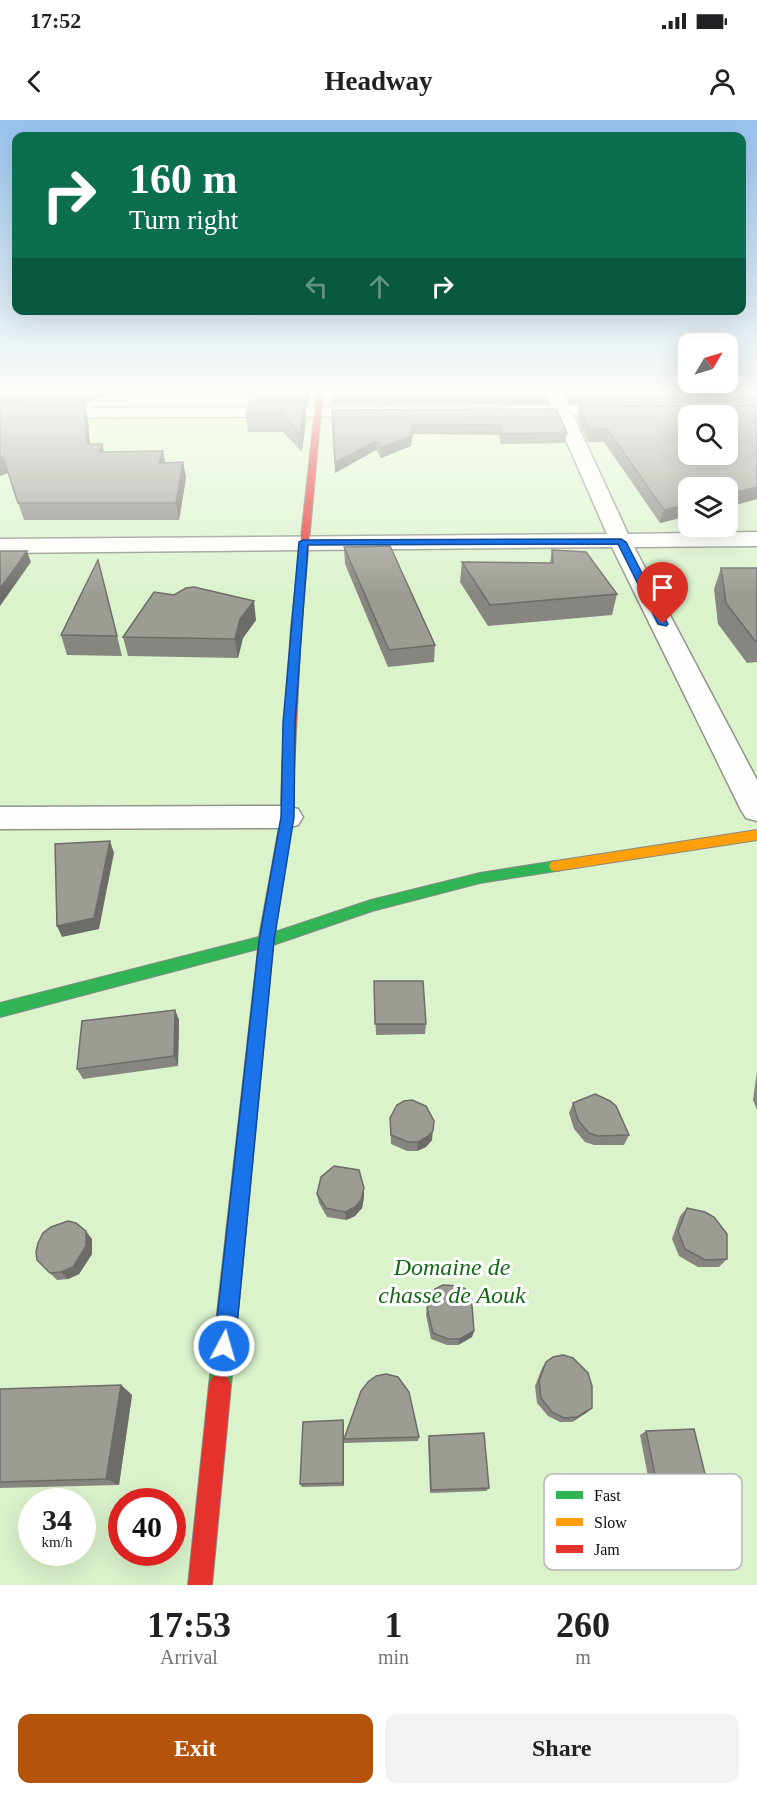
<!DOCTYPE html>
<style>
:root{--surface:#fff;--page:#f2f2f2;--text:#202124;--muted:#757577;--accent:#b45309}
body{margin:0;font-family:Georgia,serif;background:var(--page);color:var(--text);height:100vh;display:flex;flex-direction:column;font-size:22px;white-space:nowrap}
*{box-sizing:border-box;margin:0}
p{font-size:20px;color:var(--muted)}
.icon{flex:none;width:33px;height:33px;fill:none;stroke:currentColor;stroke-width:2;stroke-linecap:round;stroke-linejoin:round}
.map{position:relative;height:1465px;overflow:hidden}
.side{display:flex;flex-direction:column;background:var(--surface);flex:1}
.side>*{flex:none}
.top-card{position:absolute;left:12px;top:12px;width:734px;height:183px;border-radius:12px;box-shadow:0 6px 24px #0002;background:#0b6e4f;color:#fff;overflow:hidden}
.needle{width:39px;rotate:52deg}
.fabs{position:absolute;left:678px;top:213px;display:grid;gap:12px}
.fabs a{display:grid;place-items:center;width:60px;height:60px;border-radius:12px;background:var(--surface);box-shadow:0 6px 24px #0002;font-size:30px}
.speed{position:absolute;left:18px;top:1368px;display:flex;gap:12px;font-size:30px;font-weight:700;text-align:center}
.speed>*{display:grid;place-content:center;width:78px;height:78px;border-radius:50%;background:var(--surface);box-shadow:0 6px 24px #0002;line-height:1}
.speed small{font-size:15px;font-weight:400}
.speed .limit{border:9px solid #d22;background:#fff;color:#111}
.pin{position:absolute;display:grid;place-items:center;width:51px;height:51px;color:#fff;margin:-62px -26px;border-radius:50% 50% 50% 0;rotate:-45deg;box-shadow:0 0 6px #0007}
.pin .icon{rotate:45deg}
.me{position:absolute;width:66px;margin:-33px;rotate:6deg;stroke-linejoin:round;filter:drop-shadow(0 0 4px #0008)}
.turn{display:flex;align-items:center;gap:21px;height:126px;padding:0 18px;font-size:27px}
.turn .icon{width:78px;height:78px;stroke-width:2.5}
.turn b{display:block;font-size:42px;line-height:51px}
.lanes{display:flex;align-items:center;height:57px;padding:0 18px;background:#0003;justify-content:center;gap:30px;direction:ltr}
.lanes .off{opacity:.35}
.eta{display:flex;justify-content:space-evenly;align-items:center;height:102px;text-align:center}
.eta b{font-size:36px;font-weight:700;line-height:42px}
.primary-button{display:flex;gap:12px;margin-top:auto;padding:12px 18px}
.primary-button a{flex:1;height:69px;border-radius:12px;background:var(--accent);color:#fff;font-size:24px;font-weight:700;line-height:69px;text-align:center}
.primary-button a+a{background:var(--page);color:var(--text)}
.status{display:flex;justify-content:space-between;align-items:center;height:42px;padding:0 30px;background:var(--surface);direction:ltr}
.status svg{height:16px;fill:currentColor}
header{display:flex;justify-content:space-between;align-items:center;height:78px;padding:0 18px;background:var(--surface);font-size:27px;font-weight:700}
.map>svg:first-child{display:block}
.green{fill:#daf3cb;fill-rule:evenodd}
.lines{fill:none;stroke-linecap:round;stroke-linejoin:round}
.street-casing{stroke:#92938d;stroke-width:3}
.fast-casing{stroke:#898984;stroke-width:2}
.slow-casing{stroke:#898984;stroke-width:2}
.jam-casing{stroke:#898984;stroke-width:2}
.street{fill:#fefefc;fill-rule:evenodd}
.fast{fill:#30b455;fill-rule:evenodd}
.slow{fill:#ff9f0a;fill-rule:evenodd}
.jam{fill:#e5322d;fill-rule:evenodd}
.wall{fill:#86857f}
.shaded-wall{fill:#6d6c68}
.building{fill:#9c9b94;stroke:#6d6c68;stroke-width:1.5;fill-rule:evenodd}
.route{fill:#1a73e8;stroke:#114b97;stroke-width:1.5}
.labels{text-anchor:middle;stroke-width:6;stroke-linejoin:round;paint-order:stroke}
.near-park-label{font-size:24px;font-style:italic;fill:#166817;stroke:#fff}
.key{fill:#fff;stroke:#b6b6b6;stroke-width:1.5}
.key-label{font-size:16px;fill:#0b0b0b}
</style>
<div class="status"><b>17:52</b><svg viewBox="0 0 49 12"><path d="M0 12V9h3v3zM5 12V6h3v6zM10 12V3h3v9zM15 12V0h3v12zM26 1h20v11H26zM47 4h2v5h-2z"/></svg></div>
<header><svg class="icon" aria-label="back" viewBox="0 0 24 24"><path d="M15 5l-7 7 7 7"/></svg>Headway<svg class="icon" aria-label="person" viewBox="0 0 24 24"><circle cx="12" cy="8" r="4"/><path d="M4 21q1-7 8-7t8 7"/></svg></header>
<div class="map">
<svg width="757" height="1465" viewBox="0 0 757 1465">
<rect width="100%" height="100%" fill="#f9faee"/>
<path class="green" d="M0,271H757V1465H0ZM688,296H728V334H688ZM688,368H728V406H688ZM32,1382H82V1432H32ZM122,1382H172V1432H122Z"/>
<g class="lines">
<defs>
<g id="street">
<polygon points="547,271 561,271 568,285 622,285 628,286 631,290 628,294 622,295 573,295 628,414 757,412 757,426 634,427 757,660 757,701 746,698 741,690 612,427 0,433 0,419 607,414 555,295 512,295 506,294 503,290 506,286 512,285 551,285 546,273"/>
<polygon points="376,287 382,288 385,292 382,296 0,298 0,288"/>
<polygon points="287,686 298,689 303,697 298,705 287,708 0,709 0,687"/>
</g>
<polygon id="fast" points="288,647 294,651 293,697 275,812 371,780 480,753 556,741 561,742 563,746 561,750 556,751 480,763 372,791 273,825 231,1265 228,1273 220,1276 212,1273 209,1265 258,829 0,897 0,883 259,817 281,697 282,651"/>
<polygon id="slow" points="757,710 757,720 556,751 551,750 549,746 551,742 556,741"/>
<g id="jam">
<polygon points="317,271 323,271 301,508 294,651 288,655 282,651 291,508"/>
<polygon points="220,1254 228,1257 231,1265 212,1465 188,1465 209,1265 212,1257"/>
</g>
</defs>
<use href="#street" class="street-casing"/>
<use href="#fast" class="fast-casing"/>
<use href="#slow" class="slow-casing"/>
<use href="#jam" class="jam-casing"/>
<use href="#street" class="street"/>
<use href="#fast" class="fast"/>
<use href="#slow" class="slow"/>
<use href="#jam" class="jam"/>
</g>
<g class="wall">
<polygon points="0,271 112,271 109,274 87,283 87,285 85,285 88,300 90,324 102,324 104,332 163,331 165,343 183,342 186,358 179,400 24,400 8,353 0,356"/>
<polygon points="197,271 310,271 308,285 305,285 306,299 302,332 283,312 248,312 246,294 253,282 253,278 198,278"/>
<polygon points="331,271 549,272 548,284 332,285"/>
<polygon points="562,271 757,271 757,283 569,284"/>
<polygon points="579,286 757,379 728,387 728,368 688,368 688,396 660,403 604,322 588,322 577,298"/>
<polygon points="556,289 567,313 565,323 501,324 499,315 413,314 411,326 381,338 376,330 335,353 332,290"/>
<polygon points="344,427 435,525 434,542 388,547 345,444"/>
<polygon points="552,430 617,474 612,495 488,506 460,462 462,442 550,443"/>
<polygon points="721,448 757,448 757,542 747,543 718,504 714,469"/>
<polygon points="103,459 122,536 67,535 61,515"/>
<polygon points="174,475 256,500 243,518 238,538 128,536 123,517"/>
<polygon points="374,861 426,904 425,914 376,915"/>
<polygon points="175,890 179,900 178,946 83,959 77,949"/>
<polygon points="757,951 757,990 753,980"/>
<polygon points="573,983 629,1015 624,1025 594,1025 585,1022 574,1009 569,993"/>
<polygon points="390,998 432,1020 426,1027 417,1031 407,1031 391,1024"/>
<polygon points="317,1074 364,1077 362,1088 355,1096 346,1100 327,1097 319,1083"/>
<polygon points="687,1088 727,1139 719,1147 698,1147 679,1136 672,1119 680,1096"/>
<polygon points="92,1119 92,1134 79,1154 68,1159 57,1160 37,1140"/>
<polygon points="427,1188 474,1211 472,1217 458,1225 447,1225 431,1219 426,1195"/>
<polygon points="546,1242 592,1288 586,1293 572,1302 560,1302 548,1296 537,1283 535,1266 542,1248"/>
<polygon points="121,1265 132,1275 119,1365 0,1368 0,1269"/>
<polygon points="343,1300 344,1319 419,1317 418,1321 344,1323 344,1320 344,1366 302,1367 300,1364"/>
<polygon points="646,1311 707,1362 698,1365 650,1367 640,1315"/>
<polygon points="429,1316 489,1368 486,1371 430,1373 428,1320"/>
</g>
<g class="shaded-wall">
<polygon points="84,271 112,271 109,274 87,283 87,285"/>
<polygon points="307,271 310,271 308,285"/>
<polygon points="305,281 306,299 302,332 300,314"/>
<polygon points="84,284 88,300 91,340 87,324"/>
<polygon points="413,304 411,326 381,338 381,328"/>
<polygon points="376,321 376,330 335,353 335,343"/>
<polygon points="102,324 106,340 99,332"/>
<polygon points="163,331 166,347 159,343"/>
<polygon points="3,337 8,353 0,356 0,338"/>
<polygon points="183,342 186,358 179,400 176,383"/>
<polygon points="757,367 757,379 728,387 728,374"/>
<polygon points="688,384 688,396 660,403 664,390"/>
<polygon points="27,431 31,442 0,486 0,469"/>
<polygon points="254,481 256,500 243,518 238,538 235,519 240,499"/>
<polygon points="110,721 114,733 99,809 62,817 57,806"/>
<polygon points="175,890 179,900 178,946 174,936"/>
<polygon points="433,1010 432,1020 426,1027 417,1031 418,1022"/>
<polygon points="364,1068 364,1077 362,1088 355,1096 346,1100 345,1092"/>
<polygon points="86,1111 92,1119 92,1134 79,1154 68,1159 61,1152"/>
<polygon points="474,1211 472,1217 458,1225 460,1219"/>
<polygon points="121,1265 132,1275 119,1365 106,1359"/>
<polygon points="592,1288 586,1293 572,1302 577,1297"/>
<polygon points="343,1300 344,1305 344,1366 343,1363"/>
</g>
<g class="building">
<polygon points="331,271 549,271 549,272 332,273"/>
<polygon points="571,271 751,271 571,272"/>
<polygon points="305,281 300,314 282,294 246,294 249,282"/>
<polygon points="84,284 87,324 102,324 99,332 163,331 159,343 183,342 176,383 18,383 3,337 0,338 0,285"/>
<path d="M757,285V367L728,374V368H688V384L664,390L607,309L590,310L579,286ZM688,296H728V334H688Z"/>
<polygon points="556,289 567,313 502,314 500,305 413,304 411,316 381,328 376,321 335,343 332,290"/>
<polygon points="390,426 435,525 389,530 344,427"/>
<polygon points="552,430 586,432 617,474 490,485 462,442 553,443"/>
<polygon points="0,431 27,431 0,469"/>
<polygon points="98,440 117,516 61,515"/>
<polygon points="721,448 757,448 757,521 755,521 726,483"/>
<polygon points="194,467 254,481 240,499 235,519 123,517 154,472 174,475 186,468"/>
<polygon points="110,721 94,798 57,806 55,724"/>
<polygon points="374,861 423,861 426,904 375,904"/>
<polygon points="175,890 174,936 77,949 82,901"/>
<polygon points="595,974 610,981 616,986 629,1015 598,1016 589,1013 578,1000 573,983"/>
<polygon points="412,980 426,986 434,1001 433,1011 427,1017 418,1022 408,1022 391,1015 390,998 397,985 404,981"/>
<polygon points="334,1046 359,1050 364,1068 361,1080 355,1087 345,1092 326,1088 317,1074 321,1057"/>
<polygon points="687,1088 705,1092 714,1097 727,1114 727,1139 705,1140 685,1129 678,1111"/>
<polygon points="68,1101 76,1103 86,1111 86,1126 73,1147 61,1152 50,1153 37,1140 36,1132 38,1123 43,1113 51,1107"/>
<polygon points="443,1165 461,1166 471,1173 474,1211 460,1219 448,1219 433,1213 427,1188 435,1169"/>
<polygon points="563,1235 573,1238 588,1253 592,1266 592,1288 577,1297 564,1298 552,1292 541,1278 539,1261 546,1242 553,1237"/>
<polygon points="386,1254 398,1257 409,1272 419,1317 344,1319 361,1271 368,1262 376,1256"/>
<polygon points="121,1265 106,1359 0,1362 0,1269"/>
<polygon points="343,1300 343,1363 300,1364 303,1302"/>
<polygon points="694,1309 707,1362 657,1364 646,1311"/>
<polygon points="484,1313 489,1368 431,1370 429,1316"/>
</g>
<linearGradient id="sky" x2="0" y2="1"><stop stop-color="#98c2ee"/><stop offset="0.57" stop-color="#fcfdf7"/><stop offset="1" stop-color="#fcfdf7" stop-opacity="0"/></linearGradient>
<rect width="757" height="476" fill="url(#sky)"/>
<polygon class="route" points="621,419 626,422 668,504 666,506 658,504 618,424 308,425 295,603 294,697 274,821 235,1226 232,1234 224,1237 217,1234 214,1226 259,821 281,697 283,603 299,422 303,420"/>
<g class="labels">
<g class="near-park-label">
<text x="452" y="1155">Domaine de<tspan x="452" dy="28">chasse de Aouk</tspan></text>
</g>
</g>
<rect x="544" y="1354" width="198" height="96" rx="9" class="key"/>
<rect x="556" y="1371" width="27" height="8" fill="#30b455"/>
<rect x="556" y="1398" width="27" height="8" fill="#ff9f0a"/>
<rect x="556" y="1425" width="27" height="8" fill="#e5322d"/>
<g class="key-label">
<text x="594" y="1381">Fast</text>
<text x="594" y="1408">Slow</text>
<text x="594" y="1435">Jam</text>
</g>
</svg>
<div class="fabs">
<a><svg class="needle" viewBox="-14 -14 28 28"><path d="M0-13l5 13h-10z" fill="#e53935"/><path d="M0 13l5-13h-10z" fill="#757577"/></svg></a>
<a><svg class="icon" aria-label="search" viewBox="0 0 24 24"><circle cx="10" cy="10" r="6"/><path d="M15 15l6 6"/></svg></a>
<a><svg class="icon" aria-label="layers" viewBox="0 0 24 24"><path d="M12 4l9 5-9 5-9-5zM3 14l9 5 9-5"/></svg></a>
</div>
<div class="speed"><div>34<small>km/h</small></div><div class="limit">40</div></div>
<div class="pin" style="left:663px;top:504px;background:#d93025"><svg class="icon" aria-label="arrive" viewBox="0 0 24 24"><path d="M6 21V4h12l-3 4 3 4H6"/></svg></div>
<svg class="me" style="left:224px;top:1226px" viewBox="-20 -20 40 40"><circle r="17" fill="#1a73e8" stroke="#fff" stroke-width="3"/><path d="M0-11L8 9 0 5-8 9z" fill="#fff"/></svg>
<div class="top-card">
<div class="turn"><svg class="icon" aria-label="right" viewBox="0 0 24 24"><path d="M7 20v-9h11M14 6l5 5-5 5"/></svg><div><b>160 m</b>Turn right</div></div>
<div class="lanes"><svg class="icon off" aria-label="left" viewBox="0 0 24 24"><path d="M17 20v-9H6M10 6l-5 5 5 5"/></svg><svg class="icon off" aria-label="ahead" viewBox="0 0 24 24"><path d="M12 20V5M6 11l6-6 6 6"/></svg><svg class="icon" aria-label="right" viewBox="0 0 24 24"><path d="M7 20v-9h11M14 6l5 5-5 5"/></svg></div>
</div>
</div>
<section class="side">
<div class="eta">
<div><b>17:53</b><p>Arrival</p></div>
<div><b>1</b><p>min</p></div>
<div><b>260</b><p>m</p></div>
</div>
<div class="primary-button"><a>Exit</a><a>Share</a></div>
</section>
